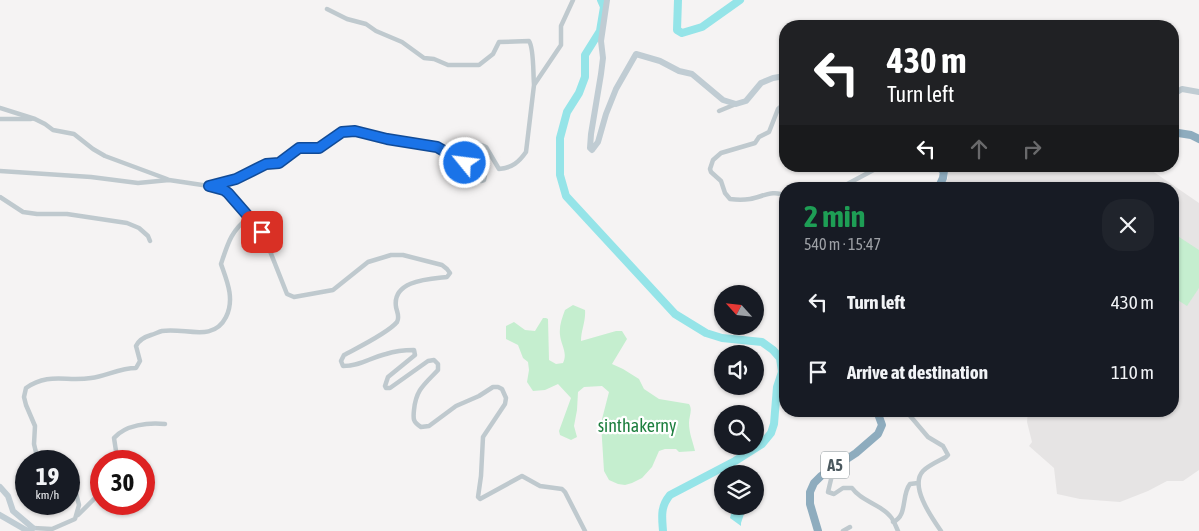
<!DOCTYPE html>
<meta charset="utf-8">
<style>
:root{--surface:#171b24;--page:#20242c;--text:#f1f3f6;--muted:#9ea1a6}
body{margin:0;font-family:"Asap Condensed",sans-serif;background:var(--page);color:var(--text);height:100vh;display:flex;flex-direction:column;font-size:19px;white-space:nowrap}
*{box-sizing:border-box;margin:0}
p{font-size:16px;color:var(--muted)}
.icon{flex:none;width:28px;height:28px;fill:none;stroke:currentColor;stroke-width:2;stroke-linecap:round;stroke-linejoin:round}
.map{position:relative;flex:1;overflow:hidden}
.sheet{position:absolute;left:779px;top:182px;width:400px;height:235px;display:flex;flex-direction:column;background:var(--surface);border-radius:20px;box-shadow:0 1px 4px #0004}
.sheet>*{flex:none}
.hud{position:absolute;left:779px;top:20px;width:400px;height:152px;border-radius:20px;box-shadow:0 1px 4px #0004;background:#202124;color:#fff;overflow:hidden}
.needle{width:32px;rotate:297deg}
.buttons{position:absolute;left:714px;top:285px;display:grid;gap:10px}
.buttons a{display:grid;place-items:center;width:50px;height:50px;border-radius:50%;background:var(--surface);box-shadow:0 1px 4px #0004;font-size:25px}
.speed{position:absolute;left:15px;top:450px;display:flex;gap:10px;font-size:25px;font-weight:700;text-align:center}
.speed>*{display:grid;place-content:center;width:65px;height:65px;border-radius:50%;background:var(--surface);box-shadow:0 1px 4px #0004;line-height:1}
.speed small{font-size:12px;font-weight:400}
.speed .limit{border:8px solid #d22;background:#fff;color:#111}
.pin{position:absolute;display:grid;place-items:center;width:42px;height:42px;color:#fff;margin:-21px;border-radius:10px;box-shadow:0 2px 8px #0006}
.me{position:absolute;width:55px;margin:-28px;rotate:299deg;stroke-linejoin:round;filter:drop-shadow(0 0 4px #0008)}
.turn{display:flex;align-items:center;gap:18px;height:105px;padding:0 25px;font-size:22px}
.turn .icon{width:65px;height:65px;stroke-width:2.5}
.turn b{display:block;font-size:35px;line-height:42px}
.lanes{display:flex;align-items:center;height:48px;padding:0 25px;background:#0003;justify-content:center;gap:25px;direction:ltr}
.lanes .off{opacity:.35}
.round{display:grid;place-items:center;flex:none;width:52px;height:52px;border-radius:20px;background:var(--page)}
.summary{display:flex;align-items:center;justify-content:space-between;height:85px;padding:0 25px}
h1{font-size:30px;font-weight:700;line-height:38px;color:#1e9e55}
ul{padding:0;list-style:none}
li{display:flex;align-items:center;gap:15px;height:70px;padding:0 25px}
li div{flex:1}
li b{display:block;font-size:19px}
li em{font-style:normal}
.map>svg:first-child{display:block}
.education{fill:#e6e4e4}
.green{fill:#c5eecf}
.water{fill:#95e4e8}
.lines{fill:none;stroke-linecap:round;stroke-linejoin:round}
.river{stroke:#95e4e8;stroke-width:8}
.street{stroke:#bfc9ce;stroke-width:4.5}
.secondary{stroke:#c0ccd3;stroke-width:6}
.highway{stroke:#8eacbe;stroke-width:8}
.route-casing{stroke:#114b97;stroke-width:12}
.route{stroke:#1a73e8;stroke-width:9}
.labels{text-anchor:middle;stroke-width:4.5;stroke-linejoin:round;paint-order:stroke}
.shield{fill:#fff;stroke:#818b8f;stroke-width:1}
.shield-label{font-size:16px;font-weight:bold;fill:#4b595f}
.park-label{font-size:18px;fill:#1e7f3f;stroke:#fff}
</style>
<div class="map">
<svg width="1199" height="531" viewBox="0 0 1199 531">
<rect width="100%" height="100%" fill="#f5f3f3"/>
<polygon class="education" points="945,166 1145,166 1199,203 1199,470 1183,481 1167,481 1148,491 1120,502 1080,499 1057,494 1054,468 1029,446 1032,442 1027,422 1028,411 1172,411 1172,189 942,189 948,178 948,169"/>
<g class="green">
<polygon points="1173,233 1199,250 1199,288 1187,306 1173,297"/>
<path d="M573,305L585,310C586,321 581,330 581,341L616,331H622L627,339L612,364L623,369L639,379L644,389L659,399L689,404C693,410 689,416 689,423C689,433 693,442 695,451L679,452L676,449H665L659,451L652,467L642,478L632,483L625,485L618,484L609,480L604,471L601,423L609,392L602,386L584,387L578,392L577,410L574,426L577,437L571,440L560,435L559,431L571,398L558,384L545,390L533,391L527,382L529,370L528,362L523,358L518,345L506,339V326L514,322L525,330L535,331L543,318H546L548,319L549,360L556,364L563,363C568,353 561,345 560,335C559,326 562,318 565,310Z"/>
</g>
<polygon class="water" points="737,510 745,511 741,523 741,526 730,518 731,514"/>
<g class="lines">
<g class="river">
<path d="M601,0L604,7L600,31L585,55V77L579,93L567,112L560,138V175L566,196L675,314L706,333L722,338L762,342L773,350L780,358L782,372L777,387L774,424L771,433L762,444L735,461L670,495C660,507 662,517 663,531"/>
<polyline points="678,0 677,30 682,33 702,27 740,0"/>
</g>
<g class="street">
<path d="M327,9L347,19L366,24L376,31L402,42L424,58L434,59L448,65H479L493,54L499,42L529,41C534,48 533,73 534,84"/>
<path d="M785,103L778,109L769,132L759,137L755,143L721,153L713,160L710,169L711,172L721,181L725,193L730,199C737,200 744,200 750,199C762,197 774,189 785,196"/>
<polyline points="0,108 35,119 45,124 53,130 74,134 93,149 105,156 167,179"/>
<polyline points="719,111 736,104"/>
<polyline points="0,119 31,119"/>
<path d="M0,171L91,177L138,183L169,180L209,186L224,190L262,231L287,294L294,297L333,290L368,262L391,255H403L442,265L447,269L450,273L447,277C430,279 392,280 396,307C397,312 400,317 397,322C388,333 357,348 344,355L341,361L343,366C361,366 369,358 386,354C395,351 404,350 414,350L415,355L388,377L385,386L386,388H390L428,361L434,360L438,364V370C425,384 416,389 414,410C413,419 413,422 421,427L429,426L456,406L479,396L493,387H498L502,389L506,398L505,404L483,437L481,476L478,497L480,499L522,476L540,486L562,489L565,492L585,531"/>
<path d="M210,185L236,179L266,164L279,163L299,148H319L342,132L355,131L387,139L437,147L465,163L471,168L481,181L484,180L485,175L476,150L479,144L486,147L499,169C512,168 519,162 526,152L534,85L561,45V26L573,0"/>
<polyline points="838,189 881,166"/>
<polyline points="0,197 23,212 37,214 67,214 127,223 139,228 148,236 150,241"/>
<path d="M906,411L928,437L943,446L948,455L946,457C939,461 929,465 923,471C909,486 932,518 941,531"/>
<path d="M38,461L34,444L35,426L26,405L24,397L26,388C49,372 66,382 91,378C106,376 120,368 136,368L140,361L136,346C139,340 144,337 151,335C155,334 158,332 162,331C185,327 213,343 226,317C235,299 227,281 221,264C228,243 231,231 249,217"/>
<path d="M113,461L116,451L114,438C125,425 149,422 165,424"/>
<path d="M831,468L833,471L828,492L834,494L843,488H852C862,502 879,503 890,516C894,520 896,527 898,531"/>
<path d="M78,515L97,496C99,488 96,483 99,475L101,474"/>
<path d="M893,522C908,516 901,495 910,484L918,483"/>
<polyline points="33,528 52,529 75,519 79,505 76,493 69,488"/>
<polyline points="843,531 850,527"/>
</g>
<g class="secondary">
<polyline points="607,0 601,41 603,58 601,74 591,134 590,148 592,150 598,142 606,114 616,89 636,54 660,61 679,71 692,74 723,100 736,104 746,101 761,83 773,78 785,76"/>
<polyline points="1172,95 1182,89 1199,92"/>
<polyline points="0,487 8,496 13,511 33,528 29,531 26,530 0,515"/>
</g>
<g class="highway">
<polyline points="1172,132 1191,135 1199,139"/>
<polyline points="937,166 944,171 943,178 938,189"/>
<polyline points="818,531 810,504 810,492 814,483 821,476 856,453 878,434 882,425 877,411"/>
</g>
</g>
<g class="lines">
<defs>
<polyline id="route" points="262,232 228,193 224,190 209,186 236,179 266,164 279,163 299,148 319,148 342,132 355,131 387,139 437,147 465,163"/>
</defs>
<use href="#route" class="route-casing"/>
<use href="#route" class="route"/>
</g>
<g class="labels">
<rect class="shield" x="821" y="451.5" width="28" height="27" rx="4"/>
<g class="shield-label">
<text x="835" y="471">A5</text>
</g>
<g class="park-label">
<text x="637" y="432">sinthakerny</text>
</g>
</g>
</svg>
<div class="buttons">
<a><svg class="needle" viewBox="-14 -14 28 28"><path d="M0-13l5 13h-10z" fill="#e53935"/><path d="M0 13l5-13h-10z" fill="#9ea1a6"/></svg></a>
<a><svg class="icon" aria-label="sound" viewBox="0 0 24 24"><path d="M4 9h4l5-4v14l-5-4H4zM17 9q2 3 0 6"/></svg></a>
<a><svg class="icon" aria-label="search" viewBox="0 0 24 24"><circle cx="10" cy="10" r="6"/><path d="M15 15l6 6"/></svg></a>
<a><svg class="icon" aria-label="layers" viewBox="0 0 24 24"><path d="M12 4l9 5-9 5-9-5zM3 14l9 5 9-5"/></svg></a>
</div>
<div class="speed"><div>19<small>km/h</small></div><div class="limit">30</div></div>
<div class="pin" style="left:262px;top:232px;background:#d93025"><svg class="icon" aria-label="arrive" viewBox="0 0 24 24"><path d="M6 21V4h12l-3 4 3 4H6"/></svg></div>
<svg class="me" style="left:465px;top:163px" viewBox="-20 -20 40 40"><circle r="17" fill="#1a73e8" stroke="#fff" stroke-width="3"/><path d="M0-11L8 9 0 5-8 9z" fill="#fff"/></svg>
<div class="hud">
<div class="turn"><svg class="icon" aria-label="left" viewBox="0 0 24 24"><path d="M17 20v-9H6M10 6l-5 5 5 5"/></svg><div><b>430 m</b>Turn left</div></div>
<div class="lanes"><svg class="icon" aria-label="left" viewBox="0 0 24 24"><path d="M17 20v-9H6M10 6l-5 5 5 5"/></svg><svg class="icon off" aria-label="ahead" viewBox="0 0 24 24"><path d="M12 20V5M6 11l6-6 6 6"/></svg><svg class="icon off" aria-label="right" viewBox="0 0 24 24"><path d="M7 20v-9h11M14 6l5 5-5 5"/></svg></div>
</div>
<section class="sheet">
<div class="summary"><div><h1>2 min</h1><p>540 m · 15:47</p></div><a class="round"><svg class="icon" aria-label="close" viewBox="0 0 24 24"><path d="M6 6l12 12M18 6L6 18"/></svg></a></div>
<ul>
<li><svg class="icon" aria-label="left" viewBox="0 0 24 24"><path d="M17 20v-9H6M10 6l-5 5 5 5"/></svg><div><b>Turn left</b></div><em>430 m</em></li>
<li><svg class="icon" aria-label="arrive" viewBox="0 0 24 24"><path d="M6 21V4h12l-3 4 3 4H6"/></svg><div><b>Arrive at destination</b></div><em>110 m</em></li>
</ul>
</section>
</div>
